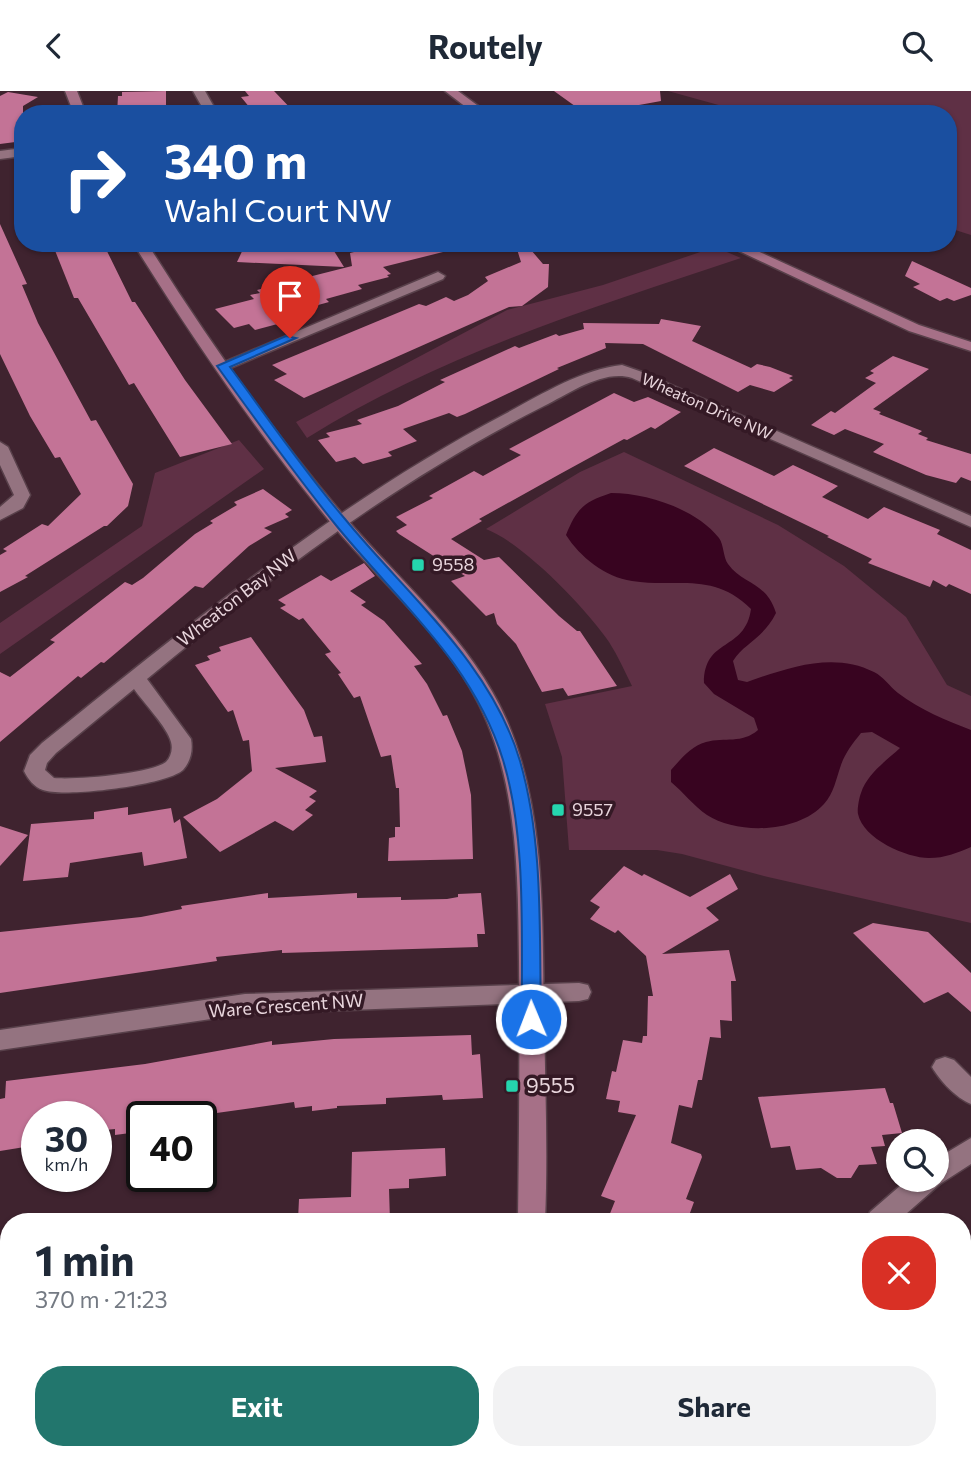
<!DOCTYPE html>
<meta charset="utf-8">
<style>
:root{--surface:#fff;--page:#f2f2f3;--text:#1f2937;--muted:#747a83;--accent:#22766d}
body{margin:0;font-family:Commissioner,sans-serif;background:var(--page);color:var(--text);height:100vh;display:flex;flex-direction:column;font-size:26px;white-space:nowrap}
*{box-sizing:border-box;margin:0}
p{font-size:23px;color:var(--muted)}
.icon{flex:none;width:38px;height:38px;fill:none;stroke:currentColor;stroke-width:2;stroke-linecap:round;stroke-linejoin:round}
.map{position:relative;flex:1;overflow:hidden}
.details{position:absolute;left:0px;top:1122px;width:971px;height:247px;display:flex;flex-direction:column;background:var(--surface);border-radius:28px 28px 0 0;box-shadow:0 2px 5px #0004}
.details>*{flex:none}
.top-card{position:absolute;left:14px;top:14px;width:943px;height:147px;border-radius:28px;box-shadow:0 2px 5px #0004;background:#1a4fa0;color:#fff;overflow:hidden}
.tools{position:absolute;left:886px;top:1038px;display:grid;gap:14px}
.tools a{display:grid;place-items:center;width:63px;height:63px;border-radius:50%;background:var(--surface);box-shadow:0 2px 5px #0004;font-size:35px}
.speed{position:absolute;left:21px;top:1010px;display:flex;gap:14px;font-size:35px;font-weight:700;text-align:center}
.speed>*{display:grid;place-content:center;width:91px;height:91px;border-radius:50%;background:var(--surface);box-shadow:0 2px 5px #0004;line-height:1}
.speed small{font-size:18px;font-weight:400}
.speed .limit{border:4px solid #111;border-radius:10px;background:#fff;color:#111}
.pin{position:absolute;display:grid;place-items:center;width:60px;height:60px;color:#fff;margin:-72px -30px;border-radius:50% 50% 50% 0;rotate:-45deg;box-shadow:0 0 7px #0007}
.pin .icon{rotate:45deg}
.me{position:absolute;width:77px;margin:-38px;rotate:359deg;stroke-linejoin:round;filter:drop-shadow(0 0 5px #0008)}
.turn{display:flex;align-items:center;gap:24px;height:147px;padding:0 35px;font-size:32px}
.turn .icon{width:91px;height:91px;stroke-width:2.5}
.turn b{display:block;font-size:49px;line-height:60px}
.round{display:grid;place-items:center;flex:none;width:74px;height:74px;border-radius:28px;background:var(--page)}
.overview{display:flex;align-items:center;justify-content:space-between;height:119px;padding:0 35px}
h1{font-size:42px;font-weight:700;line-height:52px}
.action{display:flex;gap:14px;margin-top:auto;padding:14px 35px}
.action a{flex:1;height:80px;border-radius:28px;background:var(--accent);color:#fff;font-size:28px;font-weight:700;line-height:80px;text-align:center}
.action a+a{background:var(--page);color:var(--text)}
header{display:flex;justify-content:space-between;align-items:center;height:91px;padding:0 35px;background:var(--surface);font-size:32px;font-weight:700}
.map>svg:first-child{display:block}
.green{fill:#5f3045}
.water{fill:#380420}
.building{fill:#c37396}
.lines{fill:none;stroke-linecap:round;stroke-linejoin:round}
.street-casing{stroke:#58404a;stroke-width:3}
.secondary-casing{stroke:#58404a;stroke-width:3}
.street{fill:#947380;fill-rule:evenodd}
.secondary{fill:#a67087;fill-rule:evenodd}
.route{fill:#1a73e8;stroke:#114b97;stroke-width:2}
.poi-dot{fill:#25d5ae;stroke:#341925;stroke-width:2.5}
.labels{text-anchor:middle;stroke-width:7;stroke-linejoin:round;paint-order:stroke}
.far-street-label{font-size:16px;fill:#e9d6dd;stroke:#341925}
.poi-label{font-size:18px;fill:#e9d6dd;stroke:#341925;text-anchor:start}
.street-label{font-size:18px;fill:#e9d6dd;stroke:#341925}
.near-poi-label{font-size:21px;fill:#e9d6dd;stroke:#341925;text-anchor:start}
</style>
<header><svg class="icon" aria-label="back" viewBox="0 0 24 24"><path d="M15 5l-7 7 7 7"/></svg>Routely<svg class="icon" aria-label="search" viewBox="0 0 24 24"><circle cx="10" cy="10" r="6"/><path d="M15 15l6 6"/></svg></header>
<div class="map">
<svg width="971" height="1368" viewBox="0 0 971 1368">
<rect width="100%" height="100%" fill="#3f232f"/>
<g class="green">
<polygon points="668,0 971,0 971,144 949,137 948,23 751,23"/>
<path d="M715,156L741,167C592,217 441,263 307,347L296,331L507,219L603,194Z"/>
<polygon points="239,349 264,378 0,563 0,532 142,435 155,382"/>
<path d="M624,361L778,434L844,475L906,526L947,594L971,605V832L768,786L682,763L657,759H569L562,666L545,613L632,595C625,581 618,565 609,551C586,517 523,452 486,438L580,381Z"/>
</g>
<path class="water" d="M611,402C647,402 696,418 719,447C724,454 723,466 728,473C743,494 766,490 776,522C763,548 744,552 733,570L738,589L747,591C787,577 833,560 874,581C884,586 889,595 898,602C920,619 946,629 971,639V756C957,762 945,767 929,767C907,767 863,748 858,723C857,719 859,707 861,702C867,683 886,670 900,657L872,641L861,642C853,652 845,662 841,674C836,688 834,702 824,713C798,742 738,744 707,724C694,715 683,701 671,691V679C681,668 691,655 706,651C725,646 742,653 758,639L754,627L714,603L704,592C704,546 745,561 751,518C713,480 677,497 632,490C605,486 580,466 566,444C577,417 584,411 611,402Z"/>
<g class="building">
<polygon points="166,0 166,23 117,23 118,5 122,5 122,1"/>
<polygon points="245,0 274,0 296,23 255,23 241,6 249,5"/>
<polygon points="554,0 660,0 661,10 617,18 613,23 586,23"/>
<polygon points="8,1 38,6 23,15 23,50 0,53 0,5"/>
<polygon points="0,133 27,193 22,194 38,232 91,330 96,329 133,393 128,415 107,435 104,435 25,485 28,486 0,501 0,464 7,460 3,458 42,433 48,435 81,403 60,366 55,367 30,325 0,263"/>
<polygon points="52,152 103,152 132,211 135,211 185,289 232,353 180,366 134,292 129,294 78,207 74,207"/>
<polygon points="253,152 329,152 344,176 237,171 245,154"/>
<polygon points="390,152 450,152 451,159 383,176 391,183 387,184 389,186 358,194 362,198 326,208 329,211 293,221 300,227 255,239 249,233 234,237 215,218 254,208 250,204 260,202 257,199 352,175 350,162"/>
<polygon points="515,152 525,152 543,173 549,173 548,196 522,215 509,216 304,307 274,289 287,283 272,274 419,213 426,215 446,206 454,210 468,204 488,190 485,186 521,171"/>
<polygon points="912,170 971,197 971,204 954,210 947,207 940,210 913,196 920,193 905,185"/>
<polygon points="661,228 701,235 692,250 751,277 757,273 770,276 793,285 789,287 793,289 774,301 750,294 738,301 643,253 605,252 606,257 557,277 559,278 465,323 457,326 449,322 403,338 417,350 388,361 392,365 363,373 355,366 336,371 318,349 330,346 326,342 362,333 357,329 398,315 445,291 440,289 515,255 519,257 556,243 559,245 584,238 583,232 659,233"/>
<polygon points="893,265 929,278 873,318 881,321 879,323 922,340 918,343 928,347 926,349 971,363 971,390 961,386 956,392 926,384 873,361 884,353 845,338 834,344 811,334 831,320 835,322 876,292 865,287 874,282 870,280"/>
<polygon points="614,302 634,311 648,306 681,321 655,338 651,336 627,349 624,348 560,383 479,428 482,430 451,448 484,469 499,466 559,525 577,540 580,540 617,595 568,605 563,597 542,601 516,553 497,533 494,522 486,525 451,490 465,485 399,443 396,440 407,434 396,426 433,407 429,405 474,380 483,385 521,364 509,358"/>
<polygon points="714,357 774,385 793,374 838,395 822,406 868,428 884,416 940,439 937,443 971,459 971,503 949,493 946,496 933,489 930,496 868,472 872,468 827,446 829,445 684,375"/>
<polygon points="263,398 292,419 285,423 289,426 264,437 272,441 249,455 203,497 195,495 104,572 101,571 81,587 78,585 0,651 0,581 10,586 55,551 50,549 125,491 132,494 143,487 195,443 213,432 210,430 237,414 234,411"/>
<polygon points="364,472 375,485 350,500 366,511 361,514 384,530 422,573 414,575 427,593 443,625 447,624 462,660 471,704 473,768 388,770 389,747 395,746 395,736 400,736 399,697 396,697 391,664 381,666 360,605 354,607 338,583 341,582 325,563 331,561 303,527 299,529 280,517 286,514 278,509 321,484 331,490"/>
<polygon points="251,546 304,619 314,646 322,645 326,671 275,677 317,700 309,706 316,710 305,719 313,724 293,740 275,730 220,761 183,726 217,708 252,680 249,649 243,650 233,619 228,621 195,574 210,569 207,565 221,560 219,556"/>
<polygon points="128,716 128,724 171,717 174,732 180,728 187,767 144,775 142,761 70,772 68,786 23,790 31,733 94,728 94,721"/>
<polygon points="0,735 28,744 0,775"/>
<polygon points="624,775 642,785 644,783 690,806 730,783 738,798 706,817 719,829 662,863 729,859 736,890 731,890 732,930 720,929 721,947 710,946 702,989 698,989 692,1017 679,1014 671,1052 701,1063 702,1066 686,1108 694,1111 687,1130 607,1130 615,1110 601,1105 636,1024 618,1021 620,1010 606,1008 612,980 616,981 623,949 642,952 643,945 647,945 648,905 653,905 646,865 618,839 615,842 590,828 600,816 590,810"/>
<polygon points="268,802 268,807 357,802 357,807 401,806 401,809 447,808 458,806 458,803 481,802 485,843 477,843 478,856 282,862 282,859 216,866 217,870 0,902 0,841 141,826 182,818 181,815"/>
<polygon points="873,832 928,841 971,882 971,921 948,901 924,912 853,842"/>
<polygon points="471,944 472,964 480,963 483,1007 443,1009 442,1004 386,1007 386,1013 337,1015 337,1017 312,1020 312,1015 295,1017 294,1011 188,1026 138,1026 138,1041 115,1044 115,1038 96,1040 96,1026 37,1026 37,1054 0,1060 0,1008 5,1007 6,990 145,973 272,950 272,954 334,948"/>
<polygon points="885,997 890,1012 893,1012 902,1042 882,1044 885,1055 871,1056 877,1073 859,1074 851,1087 837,1087 821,1077 796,1079 790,1055 771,1057 758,1006"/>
<polygon points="445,1057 446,1085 409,1088 409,1097 389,1098 390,1130 298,1129 299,1108 351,1106 352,1061"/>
</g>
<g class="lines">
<defs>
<g id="street">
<polygon points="193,0 205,0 218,23 206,23"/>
<polygon points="23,57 23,65 0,68 0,60"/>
<polygon points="438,181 445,185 443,188 228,278 218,278 215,275"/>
<path d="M622,274L642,281L971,425V436L632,287C603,278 569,303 544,315C399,388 271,485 147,588L191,648C193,659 191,670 183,679C167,694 64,707 43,699C34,696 28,688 24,680L30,664L42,652C190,533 336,412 505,323C540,304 582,278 622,274ZM134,598C143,611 168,637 171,651C173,658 171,666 166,671C149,683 76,689 54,687L45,679L47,672L56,662Z"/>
<polygon points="0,351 8,356 30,404 23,417 0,429 0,416 14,404 0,374"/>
<polygon points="579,892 588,894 591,901 588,908 579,910 245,923 0,959 0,939 245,903"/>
<path d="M945,966L954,969L971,986V1013C956,1007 940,990 932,976L936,969Z"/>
<polygon points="971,1047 971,1073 940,1093 898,1130 867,1130 870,1121 908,1088 936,1088 936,1068"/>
</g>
<g id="secondary">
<polygon points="65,0 77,0 86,23 74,23"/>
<polygon points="445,0 458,0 489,23 475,23"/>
<path d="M133,152H147C207,248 272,340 345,426C401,492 472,549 507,630C546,721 542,828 544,925C545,993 548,1062 545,1130H518C519,1043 520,957 519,870C518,790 518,706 487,631C455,552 384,496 331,432C258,343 194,250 133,152Z"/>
<polygon points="722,152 740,152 919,234 971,251 971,260 909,240"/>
<polygon points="496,1360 526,1360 525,1368 495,1368"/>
</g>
</defs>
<use href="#street" class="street-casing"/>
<use href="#secondary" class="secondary-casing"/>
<use href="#street" class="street"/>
<use href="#secondary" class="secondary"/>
</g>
<path class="route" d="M286,245L296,247L230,276C268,327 304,380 345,428C408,505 491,572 520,670C544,753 539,843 541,928L538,933L531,935L525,933L522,928C521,847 527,747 503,669C473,571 397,510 335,433C294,382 255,328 217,275Z"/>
<g class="poi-dot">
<rect x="411" y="467" width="14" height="14" rx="3.5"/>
<rect x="551" y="712" width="14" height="14" rx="3.5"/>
<rect x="505" y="988" width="14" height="14" rx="3.5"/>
</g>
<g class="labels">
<g class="far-street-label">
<text transform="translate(707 315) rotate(24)" y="6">Wheaton Drive NW</text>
</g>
<g class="poi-label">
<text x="432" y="480">9558</text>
<text x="572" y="725">9557</text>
</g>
<g class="street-label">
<text transform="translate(237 507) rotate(-38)" y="6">Wheaton Bay NW</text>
<text transform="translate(286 915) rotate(-4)" y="6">Ware Crescent NW</text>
</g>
<g class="near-poi-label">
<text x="526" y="1002">9555</text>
</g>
</g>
</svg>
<div class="tools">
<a><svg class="icon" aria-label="search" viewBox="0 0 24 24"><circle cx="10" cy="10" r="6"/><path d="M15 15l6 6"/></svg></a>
</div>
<div class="speed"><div>30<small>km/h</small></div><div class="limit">40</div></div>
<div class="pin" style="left:290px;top:247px;background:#d93025"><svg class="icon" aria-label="arrive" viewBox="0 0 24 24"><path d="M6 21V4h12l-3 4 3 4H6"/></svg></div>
<svg class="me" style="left:531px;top:928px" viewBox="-20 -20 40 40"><circle r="17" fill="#1a73e8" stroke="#fff" stroke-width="3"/><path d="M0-11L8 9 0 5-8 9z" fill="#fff"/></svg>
<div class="top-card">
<div class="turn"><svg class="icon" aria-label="right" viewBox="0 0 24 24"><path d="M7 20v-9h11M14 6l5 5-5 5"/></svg><div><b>340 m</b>Wahl Court NW</div></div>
</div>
<section class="details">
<div class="overview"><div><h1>1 min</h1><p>370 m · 21:23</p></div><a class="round" style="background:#d93025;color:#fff"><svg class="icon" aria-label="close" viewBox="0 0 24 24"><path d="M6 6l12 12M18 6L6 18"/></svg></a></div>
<div class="action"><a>Exit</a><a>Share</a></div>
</section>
</div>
